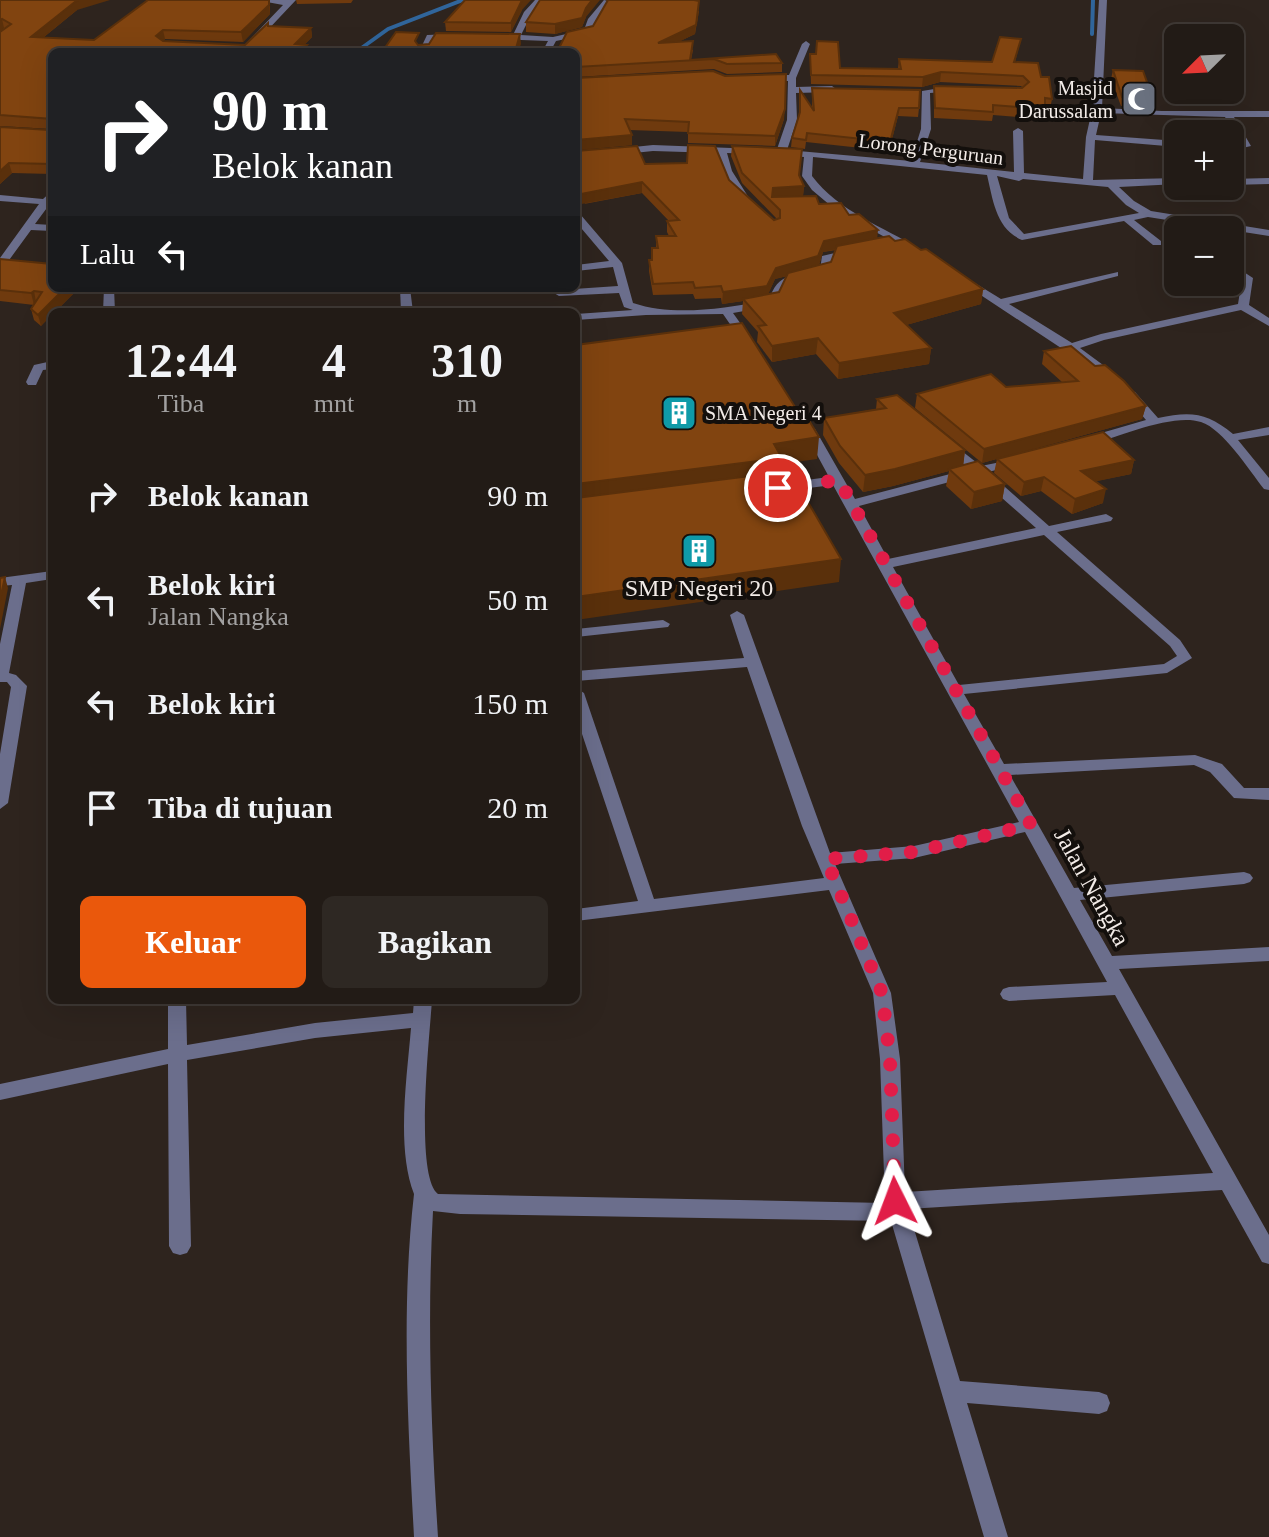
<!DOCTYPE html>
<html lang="id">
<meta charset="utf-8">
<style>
:root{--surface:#221b16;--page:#2e2823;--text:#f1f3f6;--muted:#a2a1a1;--line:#3f3935;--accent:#ea580c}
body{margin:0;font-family:Georgia,serif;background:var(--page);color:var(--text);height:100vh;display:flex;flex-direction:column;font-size:30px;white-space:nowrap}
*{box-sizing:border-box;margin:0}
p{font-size:26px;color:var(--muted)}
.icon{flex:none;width:44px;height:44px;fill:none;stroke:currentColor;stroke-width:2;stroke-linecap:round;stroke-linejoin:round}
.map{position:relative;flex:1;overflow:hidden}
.details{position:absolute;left:48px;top:308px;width:532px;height:696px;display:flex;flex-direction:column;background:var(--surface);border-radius:12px;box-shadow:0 8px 32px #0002,0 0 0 2px var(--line)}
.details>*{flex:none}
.hud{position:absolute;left:48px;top:48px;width:532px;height:244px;border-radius:12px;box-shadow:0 8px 32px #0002,0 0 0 2px var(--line);background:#202124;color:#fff;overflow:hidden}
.needle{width:52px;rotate:246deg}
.controls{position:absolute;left:1164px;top:24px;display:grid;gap:16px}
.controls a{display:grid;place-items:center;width:80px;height:80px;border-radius:12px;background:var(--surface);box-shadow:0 8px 32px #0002,0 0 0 2px var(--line);font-size:40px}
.pin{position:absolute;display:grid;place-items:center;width:68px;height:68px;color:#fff;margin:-34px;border:4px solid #fff;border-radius:50%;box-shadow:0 2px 8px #0007}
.me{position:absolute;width:88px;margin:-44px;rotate:357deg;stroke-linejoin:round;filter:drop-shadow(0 0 6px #0008)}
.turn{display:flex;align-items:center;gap:28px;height:168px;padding:0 32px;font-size:36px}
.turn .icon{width:104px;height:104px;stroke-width:2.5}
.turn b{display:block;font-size:56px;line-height:68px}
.then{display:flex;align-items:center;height:76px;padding:0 32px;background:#0003;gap:16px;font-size:30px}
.eta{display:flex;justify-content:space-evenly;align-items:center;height:136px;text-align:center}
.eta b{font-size:48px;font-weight:600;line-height:56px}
.button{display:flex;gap:16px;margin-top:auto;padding:16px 32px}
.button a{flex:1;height:92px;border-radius:12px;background:var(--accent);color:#fff;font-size:32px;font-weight:600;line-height:92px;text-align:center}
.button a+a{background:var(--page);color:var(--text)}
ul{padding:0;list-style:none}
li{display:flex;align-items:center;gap:24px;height:104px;padding:0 32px}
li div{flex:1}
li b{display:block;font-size:30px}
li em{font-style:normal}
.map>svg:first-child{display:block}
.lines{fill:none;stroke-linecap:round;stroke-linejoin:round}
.stream{stroke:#30659b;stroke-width:4}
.minor{fill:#6b6e8c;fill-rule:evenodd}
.wall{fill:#6f3a0e;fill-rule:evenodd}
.shaded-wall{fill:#5a300b}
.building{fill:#814410;stroke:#5a300b;stroke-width:2}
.route{stroke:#e11d48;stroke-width:14;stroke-dasharray:0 25.2}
.labels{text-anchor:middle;stroke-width:8;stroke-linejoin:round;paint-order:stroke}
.far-poi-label{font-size:20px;fill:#f3ece8;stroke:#130f0c;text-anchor:end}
.far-street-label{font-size:20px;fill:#f3ece8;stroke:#130f0c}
.poi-label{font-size:24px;fill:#f3ece8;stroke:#130f0c}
.street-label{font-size:24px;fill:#f3ece8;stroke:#130f0c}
</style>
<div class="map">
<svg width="1269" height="1537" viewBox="0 0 1269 1537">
<rect width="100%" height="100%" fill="#2e241e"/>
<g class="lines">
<g class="stream">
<polyline points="1092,34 1093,0"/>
<polyline points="356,52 388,29 463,0"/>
</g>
<g class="minor">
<polygon points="256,0 296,0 247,52 238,52 283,5"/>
<polygon points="535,0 543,0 532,13 521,35 553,37 584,30 588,19 604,0 611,2 596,20 590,34 556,41 550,52 542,52 548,41 496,39 499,35 513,35 524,12"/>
<path d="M1099,0H1107L1102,108L1162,111H1269V117H1234L1251,146L1230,151V145L1240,144L1225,117L1101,113L1096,135L1178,141V147L1095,140L1093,180L1178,178V184L1119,187L1134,201L1151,211L1269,230V236L1148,217L1134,220L1161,241V245H1153L1124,221L1022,240C996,229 993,200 987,175L813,157L812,176C838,211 883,227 920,249L921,251L916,254L837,211L812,190L802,176L804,157L781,155L776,152L787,120L788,81H764L760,78L764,75H789L802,44L806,41L810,44L796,78V87L832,86L836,89L832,92L796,93L797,120L787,150L911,161L921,129L922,91L953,86L956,87V91L930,93L931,129L920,162L1014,172L1013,131L1018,128L1023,131L1024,173L1083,179L1086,137L1092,110ZM997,176L1019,181L1023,179L1108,187L1126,205L1139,213L1024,234L1009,218Z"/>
<polygon points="452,34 455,38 433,39 427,52 419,52 427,35"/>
<polygon points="653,145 757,149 757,153 754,154 727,153 732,171 749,198 740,200 722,171 717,153 653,151 576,159 576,153"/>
<polygon points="1269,178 1269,184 1230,185 1230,179"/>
<polygon points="52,191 52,201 35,224 52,225 52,231 31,230 4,267 0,268 0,258 39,204 0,201 0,195 43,199"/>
<path d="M576,213L580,214L622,263L633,303C675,317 726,308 769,300C778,272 794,276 820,270L822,256L852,249L857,252L831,260L829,274L787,284L778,305L733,313L753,341L747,344L743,343L723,314L646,315L576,320V314L633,310L624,307L619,293L559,296L554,293L559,290L618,286L613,267L576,271V265L609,261L576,222Z"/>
<polygon points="1230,263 1253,278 1249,305 1269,318 1269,326 1241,310 1104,340 1080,348 1118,376 1120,379 1114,383 961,282 970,280 1001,299 1118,272 1118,276 1009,304 1072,343 1101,334 1238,304 1242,279 1230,271"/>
<polygon points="104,288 114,288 115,312 103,312"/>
<polygon points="400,288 410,288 413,312 401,312"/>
<polygon points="52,361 52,369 43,370 36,385 28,385 26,382 34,365"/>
<path d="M1131,391L1135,392L1158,418C1190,411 1207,412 1233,434L1269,427V435L1238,440L1269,478V490L1264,489C1249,470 1223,429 1201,422C1173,413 1121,436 1092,444H1084V438L1146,420L1125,395Z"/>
<path d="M809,425L815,429L855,499L969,469L945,448L943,445L949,441L981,466L1021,458V464L988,472L1049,526L1106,514L1113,518L1111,521L1057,532L1180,640L1192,658L1167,673L964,694L1004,764L1195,755L1222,764L1244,788H1269V800L1234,798L1210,772L1194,765L1010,775L1074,888L1244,872L1250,874L1253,878L1250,882L1244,884L1080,900L1112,956L1269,947V961L1119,969L1269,1235V1264L1262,1262L1222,1190L908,1209L960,1381L1099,1392L1107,1395L1110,1403L1107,1411L1099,1414L967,1403L1008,1537H984L891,1221L460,1214L433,1211C427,1319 431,1428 438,1537H414C408,1424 401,1307 414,1194C396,1148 407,1077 411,1028L315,1038L187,1060L191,1246L187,1253L180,1255L173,1253L169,1246L168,1064L0,1100V1084L168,1049V1000H186L187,1045L315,1023L413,1013L414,1000H432C430,1032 414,1176 438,1194L885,1203L880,1059L873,993L829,890L576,921V909L638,901L576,716V688L584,693L654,899L824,878L802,826L747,667L576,681V671L744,658L730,615L737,611L744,615L830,853L914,846L1019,822L833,485L776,492L769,488L776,484L829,477L803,429ZM976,475L1036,528L888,559L859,506ZM1044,535L1170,646L1177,656L1164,664L959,685L893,567ZM1025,832L1107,982L1009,987L1003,989L1000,994L1003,999L1009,1001L1115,995L1213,1173L905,1192L900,1059L891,993L835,864L914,858Z"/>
<polygon points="52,571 52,579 26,583 9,673 16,675 27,686 8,803 0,809 0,754 11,687 7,682 0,682 0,644 12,585 0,586 0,578"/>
<polygon points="663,620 670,624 668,627 576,637 576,629"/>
</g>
</g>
<g class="wall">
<polygon points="0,0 77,10 44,37 94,40 270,6 270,14 243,42 165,39 163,41 245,45 269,26 311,28 312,37 305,44 307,45 308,52 52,52 52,174 12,173 0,184 0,127 49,130 51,129 0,126 0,32 4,29 0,31"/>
<polygon points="296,0 353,0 351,3 297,4"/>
<polygon points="522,10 511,32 446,31 445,22"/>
<polygon points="699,11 695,34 680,41 693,50 691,60 776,54 782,63 782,72 727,74 714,69 576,77 576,52 593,26"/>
<polygon points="586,17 582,27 555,34 526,32 526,22"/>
<polygon points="1021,39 1015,62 1041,77 1052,99 1050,109 1045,108 1043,119 993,115 992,121 934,118 934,86 1022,88 1023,88 1021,86 940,82 922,87 811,84 810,54 840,68 898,69 899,59 992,62"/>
<polygon points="1113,70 1153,99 1152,107 1121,106 1111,79"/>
<polygon points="576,78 784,119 775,146 688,143 688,132 629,130 632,135 632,145 576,150"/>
<polygon points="812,88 919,108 918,117 898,116 889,151 806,142 805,149 791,147 792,138 800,115 800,90 812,109"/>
<path d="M732,146L799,175L804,186L803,196L819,204L849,215L877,239L895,241L921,250L983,289L981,304L906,325L931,348L929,364L838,379L816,354L772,362L757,342L758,332L742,314L743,301L722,304L721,298L695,299L693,294L653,295L649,271V260H652L656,248V236H669L667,232V221H669L642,193L584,204L645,164L729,180L774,220L777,219L742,183L731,156ZM836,250L831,262L819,265L823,252ZM787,276L779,292L768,294L775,279Z"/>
<polygon points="0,259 52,288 79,288 55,312 52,312 41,326 34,320 31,309 34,305 0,301"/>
<polygon points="1044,351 1095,366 1146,406 1142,419 982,463 915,408 917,394 1062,382 1042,364"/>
<polygon points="877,399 965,450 963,465 1005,484 1002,501 971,509 946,486 949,471 893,486 863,492 839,463 823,435 824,418 876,409"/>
<polygon points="997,459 1134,460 1131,474 1096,481 1103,503 1072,514 1041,491 1021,496 994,473"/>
</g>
<g class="shaded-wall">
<polygon points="78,0 110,0 77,10 33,46 31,37 76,1"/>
<polygon points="269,0 270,14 243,42 241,32"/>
<polygon points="522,0 531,0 522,10 511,32 511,23"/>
<polygon points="592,0 600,0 586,17 582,27 555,34 555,24 586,8"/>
<polygon points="699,1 695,34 658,52 658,43"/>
<polygon points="2,19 4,28 0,31 0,20"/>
<polygon points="311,28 312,37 297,52 295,44"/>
<polygon points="163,30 165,39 158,45 156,36"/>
<polygon points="520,34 521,44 518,52 515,52"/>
<polygon points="307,45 308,52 299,52"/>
<polygon points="941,72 940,82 922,87 923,77"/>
<polygon points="899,108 898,116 889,151 890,142"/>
<polygon points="785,109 784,119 775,146 775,136"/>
<polygon points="632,135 632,145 576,150 576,140"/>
<polygon points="9,163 12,173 0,184 0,171"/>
<polygon points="642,182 642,193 576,205 576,195"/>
<polygon points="804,186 803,196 772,202 773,188"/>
<polygon points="878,230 877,241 823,252 818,268 775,279 767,297 743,299 743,301 722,304 723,292 776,268 824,241"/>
<polygon points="65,288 79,288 55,312 52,312 52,315 41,326 38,315"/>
<polygon points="983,289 981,304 892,329 894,313"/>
<polygon points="34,291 36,302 34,305 31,293"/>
<polygon points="818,338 816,354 772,362 772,346"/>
<polygon points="931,348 929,364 838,379 839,363"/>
<polygon points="1146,406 1142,419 982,463 984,449"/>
<polygon points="819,437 817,459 782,464 781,480 576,506 576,484 774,444"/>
<polygon points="965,450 963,468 949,469 949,471 893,486 863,492 865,475"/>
<polygon points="1134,460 1131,474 1079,485 1081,471"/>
<polygon points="1044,477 1041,491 1021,496 1024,482"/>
<polygon points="1005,484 1002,501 971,509 974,492"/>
<polygon points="1106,489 1103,503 1072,514 1075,499"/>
<polygon points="841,559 839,582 576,620 576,597"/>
<polygon points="5,577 8,588 0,629 0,600"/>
</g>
<g class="building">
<polygon points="0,0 78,0 76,1 31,37 94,40 148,0 269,0 269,5 241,32 163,30 156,36 163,41 245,45 268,23 268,26 311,28 295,44 307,45 299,52 52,52 52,121 52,119 0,115 0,32 11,24 2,19 0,20"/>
<polygon points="465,0 522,0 511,23 445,22"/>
<polygon points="540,0 592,0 586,8 582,18 555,24 526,22"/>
<polygon points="608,0 694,0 699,1 696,25 658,43 693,41 690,60 776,54 782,63 727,64 714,59 576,67 576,52 557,52 567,32 593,26"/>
<polygon points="396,32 419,33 415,41 418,45 429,44 436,33 520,34 515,52 382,52"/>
<polygon points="1000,37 1021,39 1014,62 1038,63 1041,77 1049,77 1052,99 1045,98 1045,109 993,105 993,112 935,108 934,86 1022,88 1029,82 1023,76 941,72 923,77 811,75 810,54 816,54 817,41 838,42 840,68 901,69 899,59 992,62"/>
<polygon points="1113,70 1143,71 1153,99 1122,97"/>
<polygon points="713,71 725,76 786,74 785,109 775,136 688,133 689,122 625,119 632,135 576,140 576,78"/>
<polygon points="812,88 920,90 919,108 899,108 890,142 807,133 806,140 792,138 800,112 800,90 814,111"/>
<polygon points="0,127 49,130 52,127 52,164 9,163 0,171"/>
<polygon points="688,145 715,146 729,180 774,220 780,218 780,210 742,173 732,146 802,149 799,175 804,186 773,188 772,197 816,196 819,204 841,203 849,215 859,214 878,230 824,241 818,256 776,268 767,286 723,292 721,286 695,288 693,282 653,284 649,260 652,260 652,248 658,248 656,236 676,236 667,221 679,220 642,182 576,195 576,151 637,146 645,164 687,163"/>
<polygon points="889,236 895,241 905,239 921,250 926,249 983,289 894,313 931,348 839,363 818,338 772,346 758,326 766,325 743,299 779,292 788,273 831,262 837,246"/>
<polygon points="0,259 52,264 52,288 65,288 38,315 31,309 42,292 34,291 31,293 0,290"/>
<polygon points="742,323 802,418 807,417 819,437 774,444 782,458 576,484 576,345"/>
<polygon points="1071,346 1095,366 1105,365 1124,381 1146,406 984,449 917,394 991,374 1006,387 1078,381 1044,351"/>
<polygon points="897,395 965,450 895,469 865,475 840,446 824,418 886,408 877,399"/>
<polygon points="1103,432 1134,460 1081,471 1106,489 1075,499 1044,477 1024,482 997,459"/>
<polygon points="978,461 1005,484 974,492 949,469"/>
<polygon points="790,471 841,559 576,597 576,498"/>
<polygon points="5,577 0,600 0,578"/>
</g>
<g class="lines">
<polyline class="route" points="778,488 839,480 1031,825 914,852 826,859 882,993 890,1059 895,1201"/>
</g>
<defs>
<symbol id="mosque-square" viewBox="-11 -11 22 22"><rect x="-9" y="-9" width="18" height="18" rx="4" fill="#6b7280" stroke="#130f0c"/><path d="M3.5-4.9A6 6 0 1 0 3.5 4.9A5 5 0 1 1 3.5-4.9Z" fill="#fff"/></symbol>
<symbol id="building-square" viewBox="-11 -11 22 22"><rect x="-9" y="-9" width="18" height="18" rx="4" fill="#0f9aa8" stroke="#130f0c"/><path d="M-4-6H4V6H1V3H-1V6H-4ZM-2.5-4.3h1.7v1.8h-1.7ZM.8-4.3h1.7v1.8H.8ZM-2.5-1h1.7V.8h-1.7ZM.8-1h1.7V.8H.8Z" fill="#fff"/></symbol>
</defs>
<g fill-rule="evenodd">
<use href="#mosque-square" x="1119" y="79" width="40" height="40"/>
<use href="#building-square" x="659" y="393" width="40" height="40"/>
<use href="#building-square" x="679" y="531" width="40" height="40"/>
</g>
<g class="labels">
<g class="far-poi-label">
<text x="1113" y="95">Masjid<tspan x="1113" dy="23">Darussalam</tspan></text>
<text x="705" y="420" text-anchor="start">SMA Negeri 4</text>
</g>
<g class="far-street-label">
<text transform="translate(931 149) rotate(7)" y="7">Lorong Perguruan</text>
</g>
<g class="poi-label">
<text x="699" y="596">SMP Negeri 20</text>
</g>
<g class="street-label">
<text transform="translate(1092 887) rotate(61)" y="8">Jalan Nangka</text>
</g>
</g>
</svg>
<div class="controls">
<a><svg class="needle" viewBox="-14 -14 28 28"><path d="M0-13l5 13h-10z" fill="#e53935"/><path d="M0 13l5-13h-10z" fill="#a2a1a1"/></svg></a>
<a>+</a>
<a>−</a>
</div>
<div class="pin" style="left:778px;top:488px;background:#d93025"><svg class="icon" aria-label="arrive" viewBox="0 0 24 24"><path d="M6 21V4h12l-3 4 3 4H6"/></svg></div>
<svg class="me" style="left:895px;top:1201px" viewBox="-20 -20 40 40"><path d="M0-17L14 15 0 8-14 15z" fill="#e11d48" stroke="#fff" stroke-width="4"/></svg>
<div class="hud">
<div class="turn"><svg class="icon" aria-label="right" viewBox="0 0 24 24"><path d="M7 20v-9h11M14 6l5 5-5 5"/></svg><div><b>90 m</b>Belok kanan</div></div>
<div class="then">Lalu<svg class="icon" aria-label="left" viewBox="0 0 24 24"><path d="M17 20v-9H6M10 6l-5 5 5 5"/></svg></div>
</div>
<section class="details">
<div class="eta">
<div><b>12:44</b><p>Tiba</p></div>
<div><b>4</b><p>mnt</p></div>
<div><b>310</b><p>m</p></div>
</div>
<ul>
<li><svg class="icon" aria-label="right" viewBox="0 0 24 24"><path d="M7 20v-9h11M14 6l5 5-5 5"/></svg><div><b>Belok kanan</b></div><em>90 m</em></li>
<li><svg class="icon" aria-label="left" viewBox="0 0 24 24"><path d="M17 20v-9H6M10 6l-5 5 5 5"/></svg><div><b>Belok kiri</b><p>Jalan Nangka</p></div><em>50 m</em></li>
<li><svg class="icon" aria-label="left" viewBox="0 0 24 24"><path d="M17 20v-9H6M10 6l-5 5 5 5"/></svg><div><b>Belok kiri</b></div><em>150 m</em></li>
<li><svg class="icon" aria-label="arrive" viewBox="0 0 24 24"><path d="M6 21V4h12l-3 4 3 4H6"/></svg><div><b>Tiba di tujuan</b></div><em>20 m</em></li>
</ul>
<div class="button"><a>Keluar</a><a>Bagikan</a></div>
</section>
</div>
